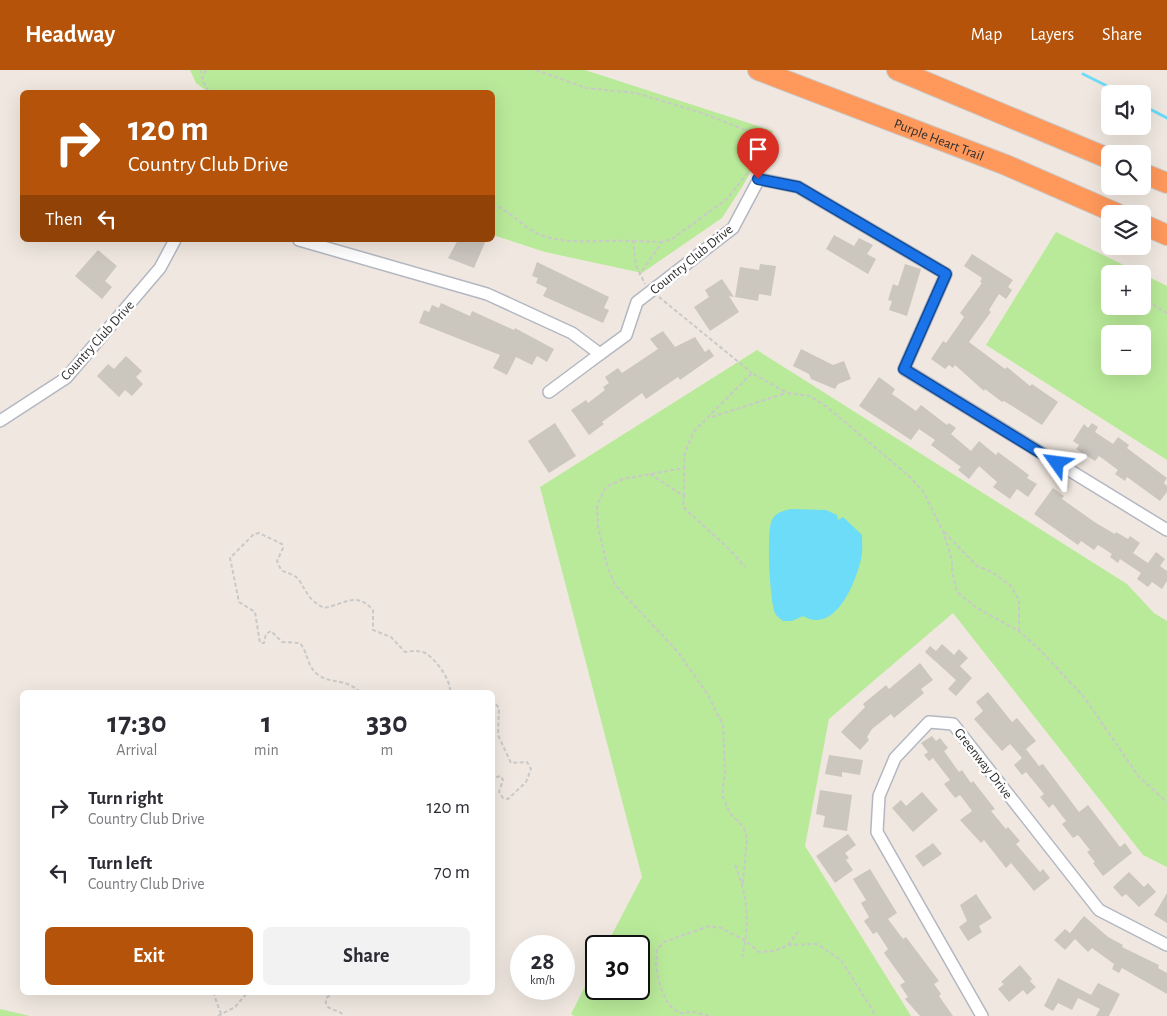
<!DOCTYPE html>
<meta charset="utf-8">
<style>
:root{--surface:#fff;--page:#f2f2f3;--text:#2b2b33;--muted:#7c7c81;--accent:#b45309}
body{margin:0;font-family:"Alegreya Sans",sans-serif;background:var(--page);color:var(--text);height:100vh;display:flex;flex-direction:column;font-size:19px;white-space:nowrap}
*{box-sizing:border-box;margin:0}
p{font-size:16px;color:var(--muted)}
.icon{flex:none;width:28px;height:28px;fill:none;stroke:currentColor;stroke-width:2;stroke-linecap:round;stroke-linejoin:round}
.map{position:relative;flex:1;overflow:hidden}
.side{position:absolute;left:20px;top:620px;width:475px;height:305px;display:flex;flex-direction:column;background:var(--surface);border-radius:8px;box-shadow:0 5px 20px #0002}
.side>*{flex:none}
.top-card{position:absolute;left:20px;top:20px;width:475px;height:152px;border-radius:8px;box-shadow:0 5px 20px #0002;background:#b45309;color:#fff;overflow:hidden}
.tools{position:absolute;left:1101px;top:15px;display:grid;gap:10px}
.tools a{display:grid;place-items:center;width:50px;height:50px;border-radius:8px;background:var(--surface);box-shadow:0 5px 20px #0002;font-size:25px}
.speed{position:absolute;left:510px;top:865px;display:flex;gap:10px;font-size:25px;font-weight:700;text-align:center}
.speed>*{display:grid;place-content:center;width:65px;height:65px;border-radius:50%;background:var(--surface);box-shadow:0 5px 20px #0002;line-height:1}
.speed small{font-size:12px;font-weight:400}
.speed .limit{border:2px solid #111;border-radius:8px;background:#fff;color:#111}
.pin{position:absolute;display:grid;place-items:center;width:42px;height:42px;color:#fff;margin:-51px -21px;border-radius:50% 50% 50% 0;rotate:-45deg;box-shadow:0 0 5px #0007}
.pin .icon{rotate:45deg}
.me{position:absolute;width:55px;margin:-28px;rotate:301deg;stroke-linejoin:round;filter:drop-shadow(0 0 4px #0008)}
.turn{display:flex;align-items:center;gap:18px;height:105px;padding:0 25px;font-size:22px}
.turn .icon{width:65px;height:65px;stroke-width:2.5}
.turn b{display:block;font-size:35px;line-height:42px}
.then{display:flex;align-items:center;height:48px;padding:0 25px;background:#0003;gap:10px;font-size:19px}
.eta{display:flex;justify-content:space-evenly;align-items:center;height:85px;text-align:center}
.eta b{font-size:30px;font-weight:700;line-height:35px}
.button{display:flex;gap:10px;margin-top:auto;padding:10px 25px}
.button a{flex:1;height:58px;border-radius:8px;background:var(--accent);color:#fff;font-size:20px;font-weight:700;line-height:58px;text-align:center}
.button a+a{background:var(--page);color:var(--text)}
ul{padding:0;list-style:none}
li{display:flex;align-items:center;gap:15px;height:65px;padding:0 25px}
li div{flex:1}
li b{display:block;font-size:19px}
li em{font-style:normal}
header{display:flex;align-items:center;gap:30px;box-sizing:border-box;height:70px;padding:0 25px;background:var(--accent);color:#fff}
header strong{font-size:24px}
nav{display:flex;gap:28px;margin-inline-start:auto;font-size:18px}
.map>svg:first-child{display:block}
.green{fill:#b9ea99;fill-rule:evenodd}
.water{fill:#6cdcf8}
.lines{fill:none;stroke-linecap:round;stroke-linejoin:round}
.stream{stroke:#6cdcf8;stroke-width:3}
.building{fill:#cbc6be}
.minor-casing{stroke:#b3b7c2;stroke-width:14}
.motorway-casing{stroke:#c9c9c9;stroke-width:22}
.path{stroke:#c9c9c9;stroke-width:2;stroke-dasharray:4 2.5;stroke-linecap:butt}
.minor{stroke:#fff;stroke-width:11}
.motorway{stroke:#ff985b;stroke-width:20}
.route-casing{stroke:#114b97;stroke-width:12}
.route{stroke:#1a73e8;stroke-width:9}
.labels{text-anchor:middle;stroke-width:5;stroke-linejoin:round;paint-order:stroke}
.street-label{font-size:14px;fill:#2e2e2e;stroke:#fff}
</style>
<header>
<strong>Headway</strong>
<nav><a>Map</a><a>Layers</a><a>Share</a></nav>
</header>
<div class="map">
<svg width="1167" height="946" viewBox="0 0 1167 946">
<rect width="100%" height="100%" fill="#f0e8e0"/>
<g class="green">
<polygon points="190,0 585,0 773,61 744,114 722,148 642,203 545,182 493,165 492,22 208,22 196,13"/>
<path d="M1056,162L1142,204H1110V236H1142L1143,204L1167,216V390L986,275ZM1110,264H1142V296H1110Z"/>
<polygon points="757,280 1127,514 1154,543 1167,551 1167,797 1143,785 953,543 829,649 805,776 911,946 574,946 571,944 596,895 596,919 639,919 639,876 606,876 642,807 540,417"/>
<polygon points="0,939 30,946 0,946"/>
</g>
<path class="water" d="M791,439L826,440L837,445L838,450L843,447L862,465C862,473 863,481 861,489C856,512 835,565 803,546L792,551H783C781,549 776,546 775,543C770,531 766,461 772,450C776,442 783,441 791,439Z"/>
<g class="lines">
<g class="stream">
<polyline points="1083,4 1123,24"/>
<polyline points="1142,35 1167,48"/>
</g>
</g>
<g class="building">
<polygon points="834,165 854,176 859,168 873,175 867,184 876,189 868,204 826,179"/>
<polygon points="458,170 486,170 474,198 448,188"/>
<polygon points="98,180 117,196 105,211 112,217 102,229 75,206"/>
<polygon points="972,184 1013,210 1008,217 1012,220 1006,229 999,224 989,240 991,242 969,272 1005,299 1007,297 1030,316 1032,314 1058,332 1042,355 1004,331 1002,332 985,319 984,321 955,295 953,298 949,295 945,299 931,289 943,271 946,273 958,256 964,247 960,243 982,213 980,212 982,208 964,196"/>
<polygon points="537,192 609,227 604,238 609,240 603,253 543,226 547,218 536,213 538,208 532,206"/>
<polygon points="760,194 776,196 771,226 759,224 758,231 735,227 740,197 759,200"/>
<polygon points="905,194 921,199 907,246 889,240 892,231 888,230 893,214 898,216"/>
<polygon points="722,209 734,227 729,226 739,242 710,261 694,237 709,227 705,220"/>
<polygon points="441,233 470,246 472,241 514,260 515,258 554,279 547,292 537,286 532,295 516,287 507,305 493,298 500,285 419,253 424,240 429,242 432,235 439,238"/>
<polygon points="663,261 675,277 695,267 705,282 709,279 714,286 680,310 678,307 646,329 642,323 602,352 604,354 589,365 571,340 586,330 588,333 605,320 603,317 609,313 605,307 618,298 622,303 658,279 650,269"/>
<polygon points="801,279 833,295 844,291 851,309 838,314 835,319 811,309 809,304 793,296"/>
<polygon points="126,286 142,301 136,307 143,314 132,326 125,320 119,327 97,306 108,294 114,299"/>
<polygon points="879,307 895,319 892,324 916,341 921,335 947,355 949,353 956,358 951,364 971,381 979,371 996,385 998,382 1029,405 1027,408 1037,414 1028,427 1017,419 1010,429 993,417 997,412 979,396 969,409 958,400 961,397 931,375 935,370 919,359 911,370 859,336"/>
<polygon points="555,353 576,386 549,403 528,371"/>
<polygon points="1092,353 1098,357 1095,362 1113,374 1118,367 1129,375 1127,378 1167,408 1164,413 1167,416 1167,422 1160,431 1127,407 1125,411 1115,404 1118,400 1099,386 1095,391 1076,379 1079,375 1073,371 1084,354 1088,358"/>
<polygon points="1053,418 1064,426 1062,429 1096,453 1115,464 1116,462 1128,469 1130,466 1140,473 1133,483 1148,493 1156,482 1165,489 1160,496 1167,501 1167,511 1162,519 1152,512 1148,517 1137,509 1141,503 1120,489 1118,493 1110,487 1112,484 1098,475 1094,480 1081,471 1078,475 1034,444"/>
<polygon points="942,574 954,585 959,579 968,588 960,596 972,608 956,626 948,619 956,610 925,582 930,576 936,581"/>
<polygon points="920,593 933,610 921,619 924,623 894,648 891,644 872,659 867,667 869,670 860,680 841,662 865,637 863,634 886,615 889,619"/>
<polygon points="988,622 1012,652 1017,648 1036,671 1026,679 1039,696 1043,694 1079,742 1088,735 1120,777 1125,773 1132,783 1103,806 1093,793 1095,792 1087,782 1090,780 1078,765 1073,768 1062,754 1066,751 1053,734 1049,738 1040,727 1044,724 1026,702 1022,705 1014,695 1022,688 1010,674 1002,681 974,649 983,641 976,632"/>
<polygon points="932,666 936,671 940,668 948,678 944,681 959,702 962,700 971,713 973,711 995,739 991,741 1006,759 1008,757 1020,771 1016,774 1040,802 1043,799 1050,808 1034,821 1011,793 1006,798 984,770 981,773 960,750 972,741 960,725 955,728 944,714 950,710 933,688 929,691 924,685 928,682 921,673"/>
<polygon points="829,685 863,690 860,705 842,702 842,707 825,704"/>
<polygon points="820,720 852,725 847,761 823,757 825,746 816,744"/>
<polygon points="922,722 938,740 913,762 892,738 901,730 906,736"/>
<polygon points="848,764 856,775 845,783 849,788 846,790 853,800 835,813 816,786"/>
<polygon points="933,773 942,784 923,797 915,786"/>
<polygon points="870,799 897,843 888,849 903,869 906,867 939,911 934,914 941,924 939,926 953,946 920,946 905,929 908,927 900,915 905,912 884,883 888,879 877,862 873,864 864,851 869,847 861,833 866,830 853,809"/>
<polygon points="1129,802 1144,817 1148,813 1156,822 1139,837 1126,824 1122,827 1113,817"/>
<polygon points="1167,823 1167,853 1154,845"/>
<polygon points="976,824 992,848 979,856 982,862 968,871 959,857 967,851 960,835"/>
<polygon points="1084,846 1108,867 1123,875 1122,877 1159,895 1158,898 1167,903 1167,924 1122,898 1119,903 1112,899 1114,894 1092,878 1088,882 1075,869 1065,880 1054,870 1065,859 1070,863"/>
<polygon points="1020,895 1032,909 1030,911 1036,917 1027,925 1023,920 1009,932 998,919 1004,914 1001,912"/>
<polygon points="1058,908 1091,925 1098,913 1120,924 1109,946 1096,946 1100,939 1078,928 1072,940 1058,933 1053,941 1044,936"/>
</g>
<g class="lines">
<defs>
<g id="minor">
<polyline points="299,170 487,224 572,263 600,284 626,265 637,232 733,158 759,109 798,117 946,204 904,299 1167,460"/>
<polyline points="549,322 600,284"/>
<polyline points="0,351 66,308 160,198 175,170"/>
<polyline points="982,946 877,762 879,726 895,688 929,652 953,654 1099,840 1167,875"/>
</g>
<g id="motorway">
<path id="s1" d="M758,0L1006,95L1118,144"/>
<polyline points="897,0 1110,89"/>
<polyline points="1142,103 1167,113"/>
<polyline points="1142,154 1167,165"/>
</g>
</defs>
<use href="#minor" class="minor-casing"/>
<use href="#motorway" class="motorway-casing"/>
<g class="path">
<polyline points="201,0 202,8"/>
<polyline points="206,0 202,10 209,22"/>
<polyline points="536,0 586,18 636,23 702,43 763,67 765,80 728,128 672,169 662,172 639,205"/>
<path d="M492,134C513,142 523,158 541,165C570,176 602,169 633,171L636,195L645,214"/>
<polyline points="633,171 662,172"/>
<polyline points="659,227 752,303"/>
<polyline points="1142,228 1167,243"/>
<polyline points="712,347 786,323"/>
<polyline points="650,404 684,426 683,437 729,479 745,497"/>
<polyline points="684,426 684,398"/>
<polyline points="944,462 977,496 992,502 1010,515 1019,530 1019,561"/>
<path d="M360,622C344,607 331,615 317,604C307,596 308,583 300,573L282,572L271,561L266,564L264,573H260L255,542L239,532L230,488L254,464L259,463L282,474L283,478L277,491L281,500C286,503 296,505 299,510C308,524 308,529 324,538C345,534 356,521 373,540V560L391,567L405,582C412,581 419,580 425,583C436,589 451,610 450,622"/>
<polyline points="492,629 499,638 498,665 511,693 527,692 531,699 526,712 508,729 503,728 499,722 503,710 501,706 492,708"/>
<path d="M735,795C748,825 750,855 742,887"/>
<polyline points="743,813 747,768 744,758 730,743 722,725 725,703 723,655 708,625 678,582 615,515 607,495 598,457 597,435 606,417 623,409 684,398 685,382 694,361 752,303 787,323 810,326 827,337 910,407 923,421 943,461 952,490 952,501 957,522 977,538 1019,561 1040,580 1084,627 1139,707 1167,732"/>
<polyline points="788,875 798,862"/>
<polyline points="213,922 221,944"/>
<path d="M335,922L326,928C324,943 338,937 344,946"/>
<polyline points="218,946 235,937 248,922"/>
<polyline points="709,946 694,942 679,943 668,934 660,916 656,896 657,880 664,872 709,856 721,858 746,871 759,882 775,881 788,875 817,874 841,890 876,946"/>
</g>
<use href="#minor" class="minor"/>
<use href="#motorway" class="motorway"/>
</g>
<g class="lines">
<defs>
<polyline id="route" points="758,109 798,117 946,204 904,299 1057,393"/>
</defs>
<use href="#route" class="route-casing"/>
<use href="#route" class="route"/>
</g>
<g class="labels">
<g class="street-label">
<text dy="5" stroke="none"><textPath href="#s1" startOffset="194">Purple Heart Trail</textPath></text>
<text transform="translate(691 189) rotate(-39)" y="5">Country Club Drive</text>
<text transform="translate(97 270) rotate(-48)" y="5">Country Club Drive</text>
<text transform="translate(984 693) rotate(52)" y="5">Greenway Drive</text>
</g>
</g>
</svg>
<div class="tools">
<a><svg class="icon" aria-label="sound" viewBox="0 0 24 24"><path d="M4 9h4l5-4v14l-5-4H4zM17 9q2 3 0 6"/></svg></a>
<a><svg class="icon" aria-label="search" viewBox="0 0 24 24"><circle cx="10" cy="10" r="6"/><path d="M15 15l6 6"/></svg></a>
<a><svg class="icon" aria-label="layers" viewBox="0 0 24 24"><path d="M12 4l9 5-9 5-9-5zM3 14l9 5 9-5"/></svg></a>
<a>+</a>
<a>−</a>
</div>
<div class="speed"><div>28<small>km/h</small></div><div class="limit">30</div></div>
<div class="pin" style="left:758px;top:109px;background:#d93025"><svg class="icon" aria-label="arrive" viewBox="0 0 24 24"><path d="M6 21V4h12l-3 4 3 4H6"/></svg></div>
<svg class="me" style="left:1057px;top:393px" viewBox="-20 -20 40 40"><path d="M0-17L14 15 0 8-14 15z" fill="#1a73e8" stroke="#fff" stroke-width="4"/></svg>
<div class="top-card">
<div class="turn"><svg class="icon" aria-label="right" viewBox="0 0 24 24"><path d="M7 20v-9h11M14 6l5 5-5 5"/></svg><div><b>120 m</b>Country Club Drive</div></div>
<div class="then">Then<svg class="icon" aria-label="left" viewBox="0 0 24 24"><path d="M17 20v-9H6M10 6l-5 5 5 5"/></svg></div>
</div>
<section class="side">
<div class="eta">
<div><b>17:30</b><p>Arrival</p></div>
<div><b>1</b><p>min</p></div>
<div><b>330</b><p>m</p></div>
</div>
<ul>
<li><svg class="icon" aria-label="right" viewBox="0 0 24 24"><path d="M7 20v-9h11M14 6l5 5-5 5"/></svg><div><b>Turn right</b><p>Country Club Drive</p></div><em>120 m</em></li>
<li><svg class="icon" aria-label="left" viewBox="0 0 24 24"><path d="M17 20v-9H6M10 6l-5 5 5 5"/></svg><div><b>Turn left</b><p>Country Club Drive</p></div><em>70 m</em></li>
</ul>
<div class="button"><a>Exit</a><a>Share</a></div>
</section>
</div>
